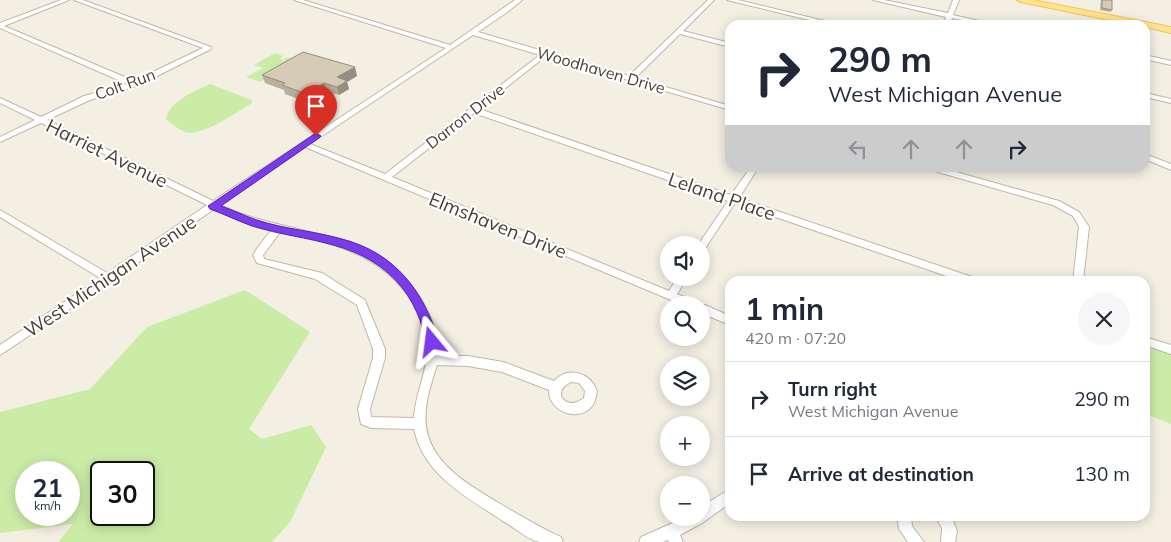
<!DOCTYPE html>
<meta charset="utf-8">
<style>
:root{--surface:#fff;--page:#f6f6f7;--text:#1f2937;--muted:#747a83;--line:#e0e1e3}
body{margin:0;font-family:Mulish,sans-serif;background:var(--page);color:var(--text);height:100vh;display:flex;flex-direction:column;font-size:19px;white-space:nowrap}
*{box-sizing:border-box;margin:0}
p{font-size:16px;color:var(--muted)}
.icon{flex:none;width:28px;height:28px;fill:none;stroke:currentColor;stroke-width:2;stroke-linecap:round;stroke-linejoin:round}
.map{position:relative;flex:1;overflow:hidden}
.drawer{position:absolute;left:725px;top:276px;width:425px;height:245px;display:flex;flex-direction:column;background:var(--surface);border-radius:15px;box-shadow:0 2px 12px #0003}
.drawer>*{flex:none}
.banner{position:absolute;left:725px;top:20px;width:425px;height:152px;border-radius:15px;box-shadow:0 2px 12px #0003;background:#fff;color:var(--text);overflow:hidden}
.controls{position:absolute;left:660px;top:236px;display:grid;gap:10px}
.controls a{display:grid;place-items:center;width:50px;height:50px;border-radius:50%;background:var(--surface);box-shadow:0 2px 12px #0003;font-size:25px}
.speed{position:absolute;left:15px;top:461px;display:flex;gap:10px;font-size:25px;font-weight:700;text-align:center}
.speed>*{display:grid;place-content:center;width:65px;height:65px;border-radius:50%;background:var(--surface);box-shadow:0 2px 12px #0003;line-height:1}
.speed small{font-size:12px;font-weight:400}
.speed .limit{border:2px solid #111;border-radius:8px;background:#fff;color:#111}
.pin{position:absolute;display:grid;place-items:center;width:42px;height:42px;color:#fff;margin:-51px -21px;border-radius:50% 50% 50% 0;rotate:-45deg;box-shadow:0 0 5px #0007}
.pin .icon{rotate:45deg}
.me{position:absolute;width:55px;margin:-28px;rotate:344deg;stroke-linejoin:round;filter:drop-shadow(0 0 4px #0008)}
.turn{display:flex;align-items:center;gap:18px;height:105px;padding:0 20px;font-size:22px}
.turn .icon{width:65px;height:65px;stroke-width:2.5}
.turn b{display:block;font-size:35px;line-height:42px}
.lanes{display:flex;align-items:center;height:48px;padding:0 20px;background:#0003;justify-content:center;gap:25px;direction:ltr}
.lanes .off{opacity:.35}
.round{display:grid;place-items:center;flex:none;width:52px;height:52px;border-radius:26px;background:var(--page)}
.summary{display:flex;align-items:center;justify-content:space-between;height:85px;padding:0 20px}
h1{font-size:30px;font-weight:700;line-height:38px}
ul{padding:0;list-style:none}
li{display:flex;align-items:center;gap:15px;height:75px;padding:0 20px;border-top:1px solid var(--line)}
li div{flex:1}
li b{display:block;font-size:19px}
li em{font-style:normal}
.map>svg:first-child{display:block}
.green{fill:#cbeca7;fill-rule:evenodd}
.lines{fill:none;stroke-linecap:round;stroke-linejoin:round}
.minor-casing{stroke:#c0b7a5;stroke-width:2}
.major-casing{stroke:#efc655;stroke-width:2}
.minor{fill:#fff;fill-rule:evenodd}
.major{fill:#ffe390;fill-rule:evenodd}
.wall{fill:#b8af9d}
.shaded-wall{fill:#968e80}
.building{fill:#d6cbb7;stroke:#968e80}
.route{fill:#7c3aed;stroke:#51269a}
.labels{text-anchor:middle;stroke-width:4.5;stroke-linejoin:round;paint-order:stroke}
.far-street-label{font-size:16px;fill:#463f33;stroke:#fff}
.street-label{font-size:19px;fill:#463f33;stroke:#fff}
</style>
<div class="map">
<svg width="1171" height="542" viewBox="0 0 1171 542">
<rect width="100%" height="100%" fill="#f3efe3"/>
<g class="green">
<polygon points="275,53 283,56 280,59 285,60 284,58 294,57 293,60 297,61 260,82 246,77 263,68 254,65"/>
<path d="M210,84L252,100V103C237,112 202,137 185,132C178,129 172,124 166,119C171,100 193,92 210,84Z"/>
<path d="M245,290L310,332L249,429L262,439L311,425L326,447L290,522L272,542H58L73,524L0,533V412L90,389L147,327ZM26,472H69V515H26ZM144,472V515H101V472Z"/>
<polygon points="1145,345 1171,354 1171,424 1145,414"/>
</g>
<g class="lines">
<defs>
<g id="minor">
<path d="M61,0H69L4,26L134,81L203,48L74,0H83L211,47V49L137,86L90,100L47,120L213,201L446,48L294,0H303L450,45L515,0H522L506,13L478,32L629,76L708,0H714L683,31L730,43V47L680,34L635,78L730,106V110L546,56L479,109L731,195L750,168H758L739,198L975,278L976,281H961L735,203L704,250L701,251V245H698L728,201L474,113L392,177L669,291L677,278H687L677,294L697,302L698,305H705L730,316V325L701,313V305H683L305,147L220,205C291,239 385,226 426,308C433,322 440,339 438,356H468L503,362L554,381C568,366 590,372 597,391C596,395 596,399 594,403C583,424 548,413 549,390L502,372L468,366L437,365C430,387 421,413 428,436C439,471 478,490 507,508C525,518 542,529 561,537L563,542C556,542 547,542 540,542C527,540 514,527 503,521C467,497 424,476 414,429L371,428L361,424L358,409L373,358V349L357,305L315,279L257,263L253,255L258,247L272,229L231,217L214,209L112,281L0,355V345L100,278L0,217V210L107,273L207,205L41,123L0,142V137L35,120L0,103V98L41,117L84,96L127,84L0,28V23ZM473,35L540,55L385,174L310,144ZM281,231C336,244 390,256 417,311C423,323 428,338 427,351C427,372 415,395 414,418L371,417L370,409L385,358V349L366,303L365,300L322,273L264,259L263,255ZM571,382L579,383L585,391L584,398C575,404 567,406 561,396C561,388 564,386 571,382Z"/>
<polygon points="727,0 738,0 841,25 830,25"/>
<polygon points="873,0 884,0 948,13 953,0 959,0 953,15 996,25 984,25 952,18 949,25 943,25 946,17"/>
<polygon points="1145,55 1171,61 1171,65 1145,59"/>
<polygon points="1145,93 1171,99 1171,103 1145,97"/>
<polygon points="1145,154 1171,164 1171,170 1145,159"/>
<polygon points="930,168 942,168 1059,201 1079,212 1089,227 1083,281 1073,281 1079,227 1073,216 1053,205 931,170"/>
<polygon points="1145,337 1171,345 1171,354 1145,345"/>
<polygon points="730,489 730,503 702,523 680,535 683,542 669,542 668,540 663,542 639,542 641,537 684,518 701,518 701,507"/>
<polygon points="897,516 911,516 912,526 924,542 908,542 899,529"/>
<polygon points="935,516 951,516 957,531 955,542 941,542 942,528"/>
</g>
<polygon id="major" points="1017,0 1033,0 1171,27 1171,33 1145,27 1145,25 1133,25 1021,2"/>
</defs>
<use href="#minor" class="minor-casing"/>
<use href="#major" class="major-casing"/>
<use href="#minor" class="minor"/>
<use href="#major" class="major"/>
</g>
<g class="wall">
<polygon points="1101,0 1112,0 1112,10 1110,12 1100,10"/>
<polygon points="262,75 357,76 347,82 349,89 339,95 327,92 309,103 285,94 284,90 265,83"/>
</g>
<g class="shaded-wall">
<polygon points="355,67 357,76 347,82 349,89 339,95 337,87 337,77"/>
<polygon points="324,83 327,92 309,103 306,94"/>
</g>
<g class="building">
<polygon points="1102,0 1112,0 1112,10 1102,8"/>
<polygon points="303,52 355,67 337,77 347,81 337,87 324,83 306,94 282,85 285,83 262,75"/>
</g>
<path class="route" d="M316,133L321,136L319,138L221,206C233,210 245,216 257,220C284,229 314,231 342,239C396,253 424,292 439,342L437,346H428C424,338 423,329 420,320C416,310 411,299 404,290C365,239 307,243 252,226C238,221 224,214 210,209L208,206Z"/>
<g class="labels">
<g class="far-street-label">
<text transform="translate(601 70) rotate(16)" y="6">Woodhaven Drive</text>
<text transform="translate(125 84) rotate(-20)" y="6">Colt Run</text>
<text transform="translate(465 116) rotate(-38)" y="6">Darron Drive</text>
</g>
<g class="street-label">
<text transform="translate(107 153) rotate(26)" y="7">Harriet Avenue</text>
<text transform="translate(722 196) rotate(19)" y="7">Leland Place</text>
<text transform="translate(498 225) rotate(22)" y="7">Elmshaven Drive</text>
<text transform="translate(110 276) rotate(-34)" y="7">West Michigan Avenue</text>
</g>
</g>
</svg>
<div class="controls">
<a><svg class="icon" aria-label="sound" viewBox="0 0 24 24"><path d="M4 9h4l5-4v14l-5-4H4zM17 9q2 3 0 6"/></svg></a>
<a><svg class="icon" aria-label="search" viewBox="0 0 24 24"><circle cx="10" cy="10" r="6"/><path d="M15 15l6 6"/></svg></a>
<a><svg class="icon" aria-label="layers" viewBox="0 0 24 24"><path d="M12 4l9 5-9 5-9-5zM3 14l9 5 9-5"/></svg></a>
<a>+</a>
<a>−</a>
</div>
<div class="speed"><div>21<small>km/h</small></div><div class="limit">30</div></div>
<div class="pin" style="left:316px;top:136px;background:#d93025"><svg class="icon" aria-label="arrive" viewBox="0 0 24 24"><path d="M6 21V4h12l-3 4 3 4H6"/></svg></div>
<svg class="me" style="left:432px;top:342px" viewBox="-20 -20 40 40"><path d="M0-17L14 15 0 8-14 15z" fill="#7c3aed" stroke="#fff" stroke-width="4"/></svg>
<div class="banner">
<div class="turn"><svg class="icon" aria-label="right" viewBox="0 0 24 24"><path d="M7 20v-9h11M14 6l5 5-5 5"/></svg><div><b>290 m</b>West Michigan Avenue</div></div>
<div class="lanes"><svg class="icon off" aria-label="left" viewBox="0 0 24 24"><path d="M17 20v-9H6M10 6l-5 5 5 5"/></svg><svg class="icon off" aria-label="ahead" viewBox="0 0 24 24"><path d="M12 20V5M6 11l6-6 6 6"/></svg><svg class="icon off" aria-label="ahead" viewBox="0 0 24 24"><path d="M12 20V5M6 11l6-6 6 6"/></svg><svg class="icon" aria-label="right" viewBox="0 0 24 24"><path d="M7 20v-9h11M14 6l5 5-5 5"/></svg></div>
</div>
<section class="drawer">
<div class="summary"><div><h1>1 min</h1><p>420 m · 07:20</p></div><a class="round"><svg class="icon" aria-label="close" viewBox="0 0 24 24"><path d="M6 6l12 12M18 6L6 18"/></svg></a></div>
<ul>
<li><svg class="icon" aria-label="right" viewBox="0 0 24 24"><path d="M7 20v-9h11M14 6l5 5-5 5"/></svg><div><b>Turn right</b><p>West Michigan Avenue</p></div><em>290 m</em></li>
<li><svg class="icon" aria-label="arrive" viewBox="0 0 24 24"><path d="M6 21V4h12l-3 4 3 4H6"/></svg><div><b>Arrive at destination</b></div><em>130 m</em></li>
</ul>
</section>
</div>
